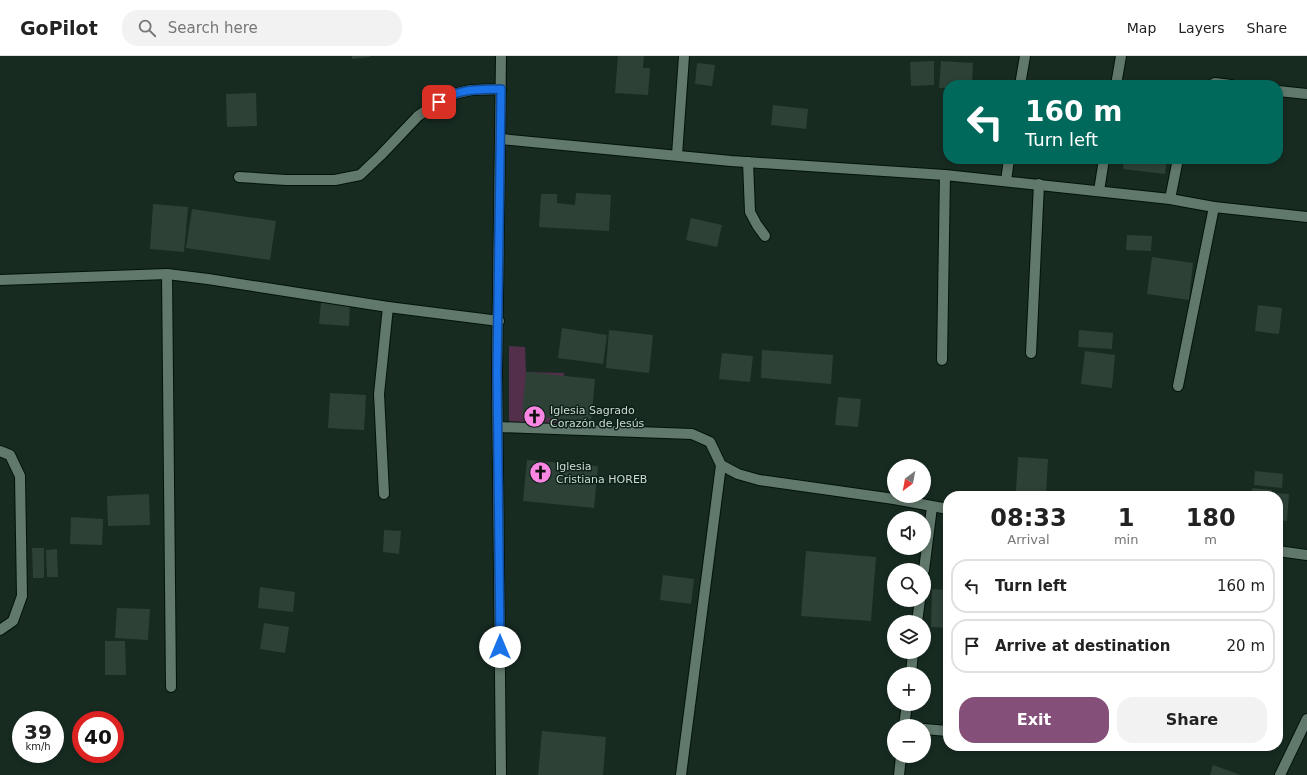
<!DOCTYPE html>
<meta charset="utf-8">
<style>
:root{--surface:#fff;--page:#f2f2f2;--text:#222;--muted:#767676;--line:#e0e0e0;--accent:#844f79}
body{margin:0;font-family:"DejaVu Sans",sans-serif;background:var(--page);color:var(--text);height:100vh;display:flex;flex-direction:column;font-size:15px;white-space:nowrap}
*{box-sizing:border-box;margin:0}
p{font-size:13px;color:var(--muted)}
.icon{flex:none;width:22px;height:22px;fill:none;stroke:currentColor;stroke-width:2;stroke-linecap:round;stroke-linejoin:round}
.map{position:relative;flex:1;overflow:hidden}
.side{position:absolute;left:943px;top:435px;width:340px;height:260px;display:flex;flex-direction:column;background:var(--surface);border-radius:16px;box-shadow:0 2px 6px #0003}
.side>*{flex:none}
.hud{position:absolute;left:943px;top:24px;width:340px;height:84px;border-radius:16px;box-shadow:0 2px 6px #0003;background:#00695c;color:#fff;overflow:hidden}
.needle{width:26px;rotate:212deg}
.buttons{position:absolute;left:887px;top:403px;display:grid;gap:8px}
.buttons a{display:grid;place-items:center;width:44px;height:44px;border-radius:50%;background:var(--surface);box-shadow:0 2px 6px #0003;font-size:20px}
.speed{position:absolute;left:12px;top:655px;display:flex;gap:8px;font-size:20px;font-weight:700;text-align:center}
.speed>*{display:grid;place-content:center;width:52px;height:52px;border-radius:50%;background:var(--surface);box-shadow:0 2px 6px #0003;line-height:1}
.speed small{font-size:10px;font-weight:400}
.speed .limit{border:6px solid #d22;background:#fff;color:#111}
.pin{position:absolute;display:grid;place-items:center;width:34px;height:34px;color:#fff;margin:-17px;border-radius:8px;box-shadow:0 2px 6px #0006}
.me{position:absolute;width:44px;margin:-22px;rotate:0deg;stroke-linejoin:round;filter:drop-shadow(0 0 3px #0008)}
.turn{display:flex;align-items:center;gap:14px;height:84px;padding:0 16px;font-size:18px}
.turn .icon{width:52px;height:52px;stroke-width:2.5}
.turn b{display:block;font-size:28px;line-height:34px}
.eta{display:flex;justify-content:space-evenly;align-items:center;height:68px;text-align:center}
.eta b{font-size:24px;font-weight:800;line-height:28px}
.button{display:flex;gap:8px;margin-top:auto;padding:8px 16px}
.button a{flex:1;height:46px;border-radius:16px;background:var(--accent);color:#fff;font-size:16px;font-weight:800;line-height:46px;text-align:center}
.button a+a{background:var(--page);color:var(--text)}
ul{padding:0;list-style:none}
li{display:flex;align-items:center;gap:12px;height:54px;margin:0 8px 6px;padding:0 8px;border:2px solid var(--line);border-radius:16px}
li div{flex:1}
li b{display:block;font-size:15px}
li em{font-style:normal}
header{display:flex;align-items:center;gap:24px;box-sizing:border-box;height:56px;padding:0 20px;background:var(--surface);border-bottom:1px solid var(--line)}
header strong{font-size:19px}
nav{display:flex;gap:22px;margin-inline-start:auto;font-size:14px}
.search{width:280px;height:36px;background:var(--page);display:flex;align-items:center;gap:10px;box-sizing:border-box;padding:0 14px;border-radius:16px;color:var(--muted);font-size:15px}
.map>svg:first-child{display:block}
.green{fill:#542f4c}
.building{fill:#2d4137}
.lines{fill:none;stroke-linecap:round;stroke-linejoin:round}
.service-casing{stroke:#02130b;stroke-width:12}
.minor-casing{stroke:#02130b;stroke-width:12}
.tertiary-casing{stroke:#02130b;stroke-width:12}
.service{stroke:#61786c;stroke-width:10}
.minor{stroke:#61786c;stroke-width:10}
.tertiary{stroke:#61786c;stroke-width:10}
.route-casing{stroke:#114b97;stroke-width:10}
.route{stroke:#1a73e8;stroke-width:7}
.labels{text-anchor:middle;stroke-width:3;stroke-linejoin:round;paint-order:stroke}
.poi-label{font-size:11px;fill:#cddad3;stroke:#0d2118;text-anchor:start}
</style>
<header>
<strong>GoPilot</strong>
<div class="search"><svg class="icon" aria-label="search" viewBox="0 0 24 24"><circle cx="10" cy="10" r="6"/><path d="M15 15l6 6"/></svg>Search here</div>
<nav><a>Map</a><a>Layers</a><a>Share</a></nav>
</header>
<div class="map">
<svg width="1307" height="719" viewBox="0 0 1307 719">
<rect width="100%" height="100%" fill="#172b21"/>
<polygon class="green" points="509,290 525,291 526,316 564,317 559,371 509,369"/>
<g class="building">
<polygon points="352,0 370,0 370,1 352,3"/>
<polygon points="618,0 644,0 643,12 650,12 648,39 615,37"/>
<polygon points="934,5 934,29 911,30 910,6"/>
<polygon points="941,5 973,7 972,29 948,29 948,32 939,32"/>
<polygon points="697,7 715,9 712,30 695,28"/>
<polygon points="1071,25 1097,28 1097,29 1071,29"/>
<polygon points="256,37 257,70 227,71 226,38"/>
<polygon points="773,49 808,53 806,73 771,69"/>
<polygon points="1124,103 1167,103 1165,118 1123,113"/>
<polygon points="576,137 611,139 609,175 539,171 541,138 557,138 557,147 575,149"/>
<polygon points="153,148 188,151 184,196 150,193"/>
<polygon points="192,153 276,165 270,204 186,192"/>
<polygon points="691,162 722,169 717,191 686,184"/>
<polygon points="1127,179 1152,180 1151,195 1126,194"/>
<polygon points="1152,201 1193,207 1189,244 1147,238"/>
<polygon points="321,246 350,248 349,270 319,268"/>
<polygon points="1258,249 1282,252 1279,278 1255,275"/>
<polygon points="562,272 607,279 603,308 558,302"/>
<polygon points="609,274 653,279 649,317 606,312"/>
<polygon points="1079,274 1113,277 1112,293 1078,291"/>
<polygon points="762,294 833,299 831,328 761,322"/>
<polygon points="1085,295 1115,299 1112,332 1081,328"/>
<polygon points="722,297 753,300 750,326 719,323"/>
<polygon points="526,316 595,323 591,366 522,359"/>
<polygon points="330,337 366,339 364,374 328,372"/>
<polygon points="838,341 861,343 858,371 835,369"/>
<polygon points="1018,401 1048,403 1046,437 1016,435"/>
<polygon points="527,404 598,410 594,452 523,445"/>
<polygon points="1255,415 1283,418 1282,432 1254,429"/>
<polygon points="1252,432 1272,434 1271,440 1251,440"/>
<polygon points="1274,437 1289,438 1287,465 1278,464 1278,440 1274,440"/>
<polygon points="149,438 150,469 108,470 107,440"/>
<polygon points="71,461 103,463 102,489 70,488"/>
<polygon points="384,474 401,475 399,498 383,496"/>
<polygon points="32,492 44,492 44,522 33,522"/>
<polygon points="57,493 58,521 47,521 46,494"/>
<polygon points="806,495 876,501 871,565 801,560"/>
<polygon points="663,519 694,523 691,548 660,544"/>
<polygon points="260,531 295,536 293,556 258,552"/>
<polygon points="932,533 948,534 948,572 931,571"/>
<polygon points="117,552 150,553 148,584 115,582"/>
<polygon points="264,567 289,571 285,597 260,593"/>
<polygon points="105,585 125,585 126,619 105,619"/>
<polygon points="542,675 606,681 603,719 538,719"/>
<polygon points="1213,709 1241,719 1210,719"/>
</g>
<g class="lines">
<defs>
<g id="service">
<polyline points="748,106 750,156 757,169 765,180"/>
<polyline points="239,121 286,124 335,124 360,119 381,99 418,60 449,39 471,34 501,33"/>
</g>
<g id="minor">
<polyline points="1020,29 1025,0"/>
<polyline points="1116,29 1121,0"/>
<polyline points="1211,29 1215,27 1231,29"/>
<polyline points="1278,35 1307,38"/>
<polyline points="501,83 731,105 945,119 1170,143 1214,151 1307,161"/>
<polyline points="677,99 684,0"/>
<polyline points="1006,125 1009,103"/>
<polyline points="1099,135 1104,103"/>
<polyline points="1170,143 1178,103"/>
<polyline points="167,218 171,631"/>
<polyline points="0,224 167,218 208,223 388,251 499,265"/>
<polyline points="1031,297 1039,128"/>
<polyline points="942,304 945,119"/>
<polyline points="1178,330 1214,151"/>
<polyline points="498,371 692,378 710,386 721,409 738,418 759,424 894,443 948,453"/>
<polyline points="0,395 10,399 20,420 22,540 13,565 0,574"/>
<polyline points="384,438 379,338 388,251"/>
<polyline points="1278,495 1307,499"/>
<polyline points="924,514 932,451"/>
<polyline points="917,566 920,544"/>
<polyline points="911,618 913,596"/>
<polyline points="904,670 907,648"/>
<polyline points="924,673 948,675"/>
<polyline points="681,719 721,409"/>
<polyline points="899,719 901,700"/>
<polyline points="1280,719 1307,663"/>
</g>
<polyline id="tertiary" points="501,719 497,316 501,0"/>
</defs>
<use href="#service" class="service-casing"/>
<use href="#minor" class="minor-casing"/>
<use href="#tertiary" class="tertiary-casing"/>
<use href="#service" class="service"/>
<use href="#minor" class="minor"/>
<use href="#tertiary" class="tertiary"/>
</g>
<g class="lines">
<defs>
<path id="route" d="M439,46C459,32 477,34 501,33L497,316L500,591"/>
</defs>
<use href="#route" class="route-casing"/>
<use href="#route" class="route"/>
</g>
<defs>
<symbol id="church-disc" viewBox="-11 -11 22 22"><circle r="9.5" fill="#fc86e4" stroke="#0d2118"/><path d="M-1.2-6h2.4v3.5h3.3v2.4h-3.3V6h-2.4V-.1h-3.3v-2.4h3.3Z" fill="#111"/></symbol>
</defs>
<g fill-rule="evenodd">
<use href="#church-disc" x="522" y="348" width="25" height="25"/>
<use href="#church-disc" x="528" y="404" width="25" height="25"/>
</g>
<g class="labels">
<g class="poi-label">
<text x="550" y="358">Iglesia Sagrado<tspan x="550" dy="13">Corazón de Jesús</tspan></text>
<text x="556" y="414">Iglesia<tspan x="556" dy="13">Cristiana HOREB</tspan></text>
</g>
</g>
</svg>
<div class="buttons">
<a><svg class="needle" viewBox="-14 -14 28 28"><path d="M0-13l5 13h-10z" fill="#e53935"/><path d="M0 13l5-13h-10z" fill="#767676"/></svg></a>
<a><svg class="icon" aria-label="sound" viewBox="0 0 24 24"><path d="M4 9h4l5-4v14l-5-4H4zM17 9q2 3 0 6"/></svg></a>
<a><svg class="icon" aria-label="search" viewBox="0 0 24 24"><circle cx="10" cy="10" r="6"/><path d="M15 15l6 6"/></svg></a>
<a><svg class="icon" aria-label="layers" viewBox="0 0 24 24"><path d="M12 4l9 5-9 5-9-5zM3 14l9 5 9-5"/></svg></a>
<a>+</a>
<a>−</a>
</div>
<div class="speed"><div>39<small>km/h</small></div><div class="limit">40</div></div>
<div class="pin" style="left:439px;top:46px;background:#d93025"><svg class="icon" aria-label="arrive" viewBox="0 0 24 24"><path d="M6 21V4h12l-3 4 3 4H6"/></svg></div>
<svg class="me" style="left:500px;top:591px" viewBox="-20 -20 40 40"><circle r="19" fill="#fff"/><path d="M0-13L10 11 0 6-10 11z" fill="#1a73e8"/></svg>
<div class="hud">
<div class="turn"><svg class="icon" aria-label="left" viewBox="0 0 24 24"><path d="M17 20v-9H6M10 6l-5 5 5 5"/></svg><div><b>160 m</b>Turn left</div></div>
</div>
<section class="side">
<div class="eta">
<div><b>08:33</b><p>Arrival</p></div>
<div><b>1</b><p>min</p></div>
<div><b>180</b><p>m</p></div>
</div>
<ul>
<li><svg class="icon" aria-label="left" viewBox="0 0 24 24"><path d="M17 20v-9H6M10 6l-5 5 5 5"/></svg><div><b>Turn left</b></div><em>160 m</em></li>
<li><svg class="icon" aria-label="arrive" viewBox="0 0 24 24"><path d="M6 21V4h12l-3 4 3 4H6"/></svg><div><b>Arrive at destination</b></div><em>20 m</em></li>
</ul>
<div class="button"><a>Exit</a><a>Share</a></div>
</section>
</div>
